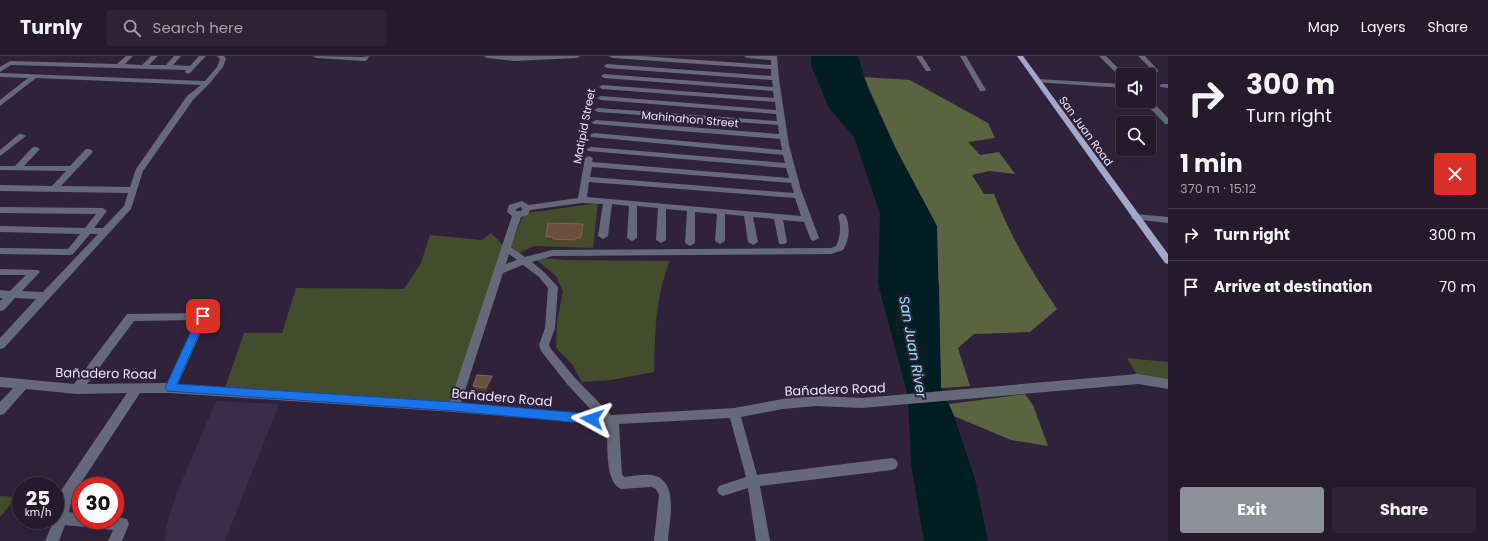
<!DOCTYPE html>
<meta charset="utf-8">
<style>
:root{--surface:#241a2c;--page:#2c2334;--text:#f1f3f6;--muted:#a3a1a9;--line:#413848;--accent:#8c9099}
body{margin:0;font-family:Poppins,sans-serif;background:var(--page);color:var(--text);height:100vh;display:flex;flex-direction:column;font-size:15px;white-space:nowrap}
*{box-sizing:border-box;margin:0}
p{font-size:13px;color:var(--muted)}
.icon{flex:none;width:22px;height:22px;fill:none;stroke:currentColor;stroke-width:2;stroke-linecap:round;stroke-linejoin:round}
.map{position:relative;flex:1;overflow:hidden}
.side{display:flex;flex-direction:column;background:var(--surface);width:320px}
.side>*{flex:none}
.banner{background:#241a2c;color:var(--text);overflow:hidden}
.tools{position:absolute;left:1116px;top:12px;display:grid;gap:8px}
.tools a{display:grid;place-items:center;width:40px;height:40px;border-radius:4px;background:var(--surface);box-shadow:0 4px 16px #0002,0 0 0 1px var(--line);font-size:20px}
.speed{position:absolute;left:12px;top:421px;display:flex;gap:8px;font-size:20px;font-weight:700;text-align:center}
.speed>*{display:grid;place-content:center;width:52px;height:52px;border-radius:50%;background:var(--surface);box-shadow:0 4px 16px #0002,0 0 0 1px var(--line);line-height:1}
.speed small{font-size:10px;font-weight:400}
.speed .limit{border:6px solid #d22;background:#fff;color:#111}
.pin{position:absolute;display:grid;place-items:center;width:34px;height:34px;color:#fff;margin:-17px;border-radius:8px;box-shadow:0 2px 6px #0006}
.me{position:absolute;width:44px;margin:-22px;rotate:275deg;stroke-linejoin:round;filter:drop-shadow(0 0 3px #0008)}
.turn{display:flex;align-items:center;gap:14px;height:84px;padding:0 12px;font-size:18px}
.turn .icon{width:52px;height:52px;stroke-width:2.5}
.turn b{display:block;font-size:28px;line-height:34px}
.round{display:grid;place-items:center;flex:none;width:42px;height:42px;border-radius:4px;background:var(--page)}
.summary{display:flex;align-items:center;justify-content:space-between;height:68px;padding:0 12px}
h1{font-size:24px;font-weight:700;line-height:30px}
.cta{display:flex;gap:8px;margin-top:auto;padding:8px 12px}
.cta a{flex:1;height:46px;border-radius:4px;background:var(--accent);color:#fff;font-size:16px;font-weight:700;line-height:46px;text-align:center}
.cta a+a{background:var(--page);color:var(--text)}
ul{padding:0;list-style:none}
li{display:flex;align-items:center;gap:12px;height:52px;padding:0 12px;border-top:1px solid var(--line)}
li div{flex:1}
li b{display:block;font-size:15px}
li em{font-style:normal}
header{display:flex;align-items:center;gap:24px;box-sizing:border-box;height:56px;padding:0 20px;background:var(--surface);border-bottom:1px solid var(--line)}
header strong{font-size:19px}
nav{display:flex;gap:22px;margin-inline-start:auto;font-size:14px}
.search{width:280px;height:36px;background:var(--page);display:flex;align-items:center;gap:10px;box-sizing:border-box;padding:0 14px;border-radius:4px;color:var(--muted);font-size:15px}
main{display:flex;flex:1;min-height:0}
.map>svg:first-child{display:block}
.built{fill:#3c2b49}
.green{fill:#434c2c}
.forest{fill:#5a653f}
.water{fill:#011e22}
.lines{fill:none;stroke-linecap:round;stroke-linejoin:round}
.minor{fill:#66697a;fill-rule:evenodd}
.major{fill:#a3a8cb;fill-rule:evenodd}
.wall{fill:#5c3c28}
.shaded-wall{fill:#442a27}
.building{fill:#6b4e3e;stroke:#7f655a}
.route{fill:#1a73e8;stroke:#114b97}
.labels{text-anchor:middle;stroke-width:4;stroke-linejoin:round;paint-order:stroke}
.far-street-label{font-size:11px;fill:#eae2f2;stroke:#30223b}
.street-label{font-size:13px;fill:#eae2f2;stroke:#30223b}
.water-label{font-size:14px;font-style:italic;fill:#8ae6f2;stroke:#30223b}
</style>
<header>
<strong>Turnly</strong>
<div class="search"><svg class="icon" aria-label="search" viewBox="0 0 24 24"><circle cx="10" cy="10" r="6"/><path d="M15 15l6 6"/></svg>Search here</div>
<nav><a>Map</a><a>Layers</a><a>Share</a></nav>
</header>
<main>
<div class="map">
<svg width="1168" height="485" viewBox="0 0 1168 485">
<rect width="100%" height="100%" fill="#30223b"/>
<polygon class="built" points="216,345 279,348 225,485 165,485 166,470 176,439"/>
<g class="green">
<polygon points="598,147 593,192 534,190 519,197 511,190 522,162 528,157"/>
<polygon points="491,177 503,189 449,350 225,332 244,277 282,277 296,232 404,233 421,207 430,179 482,184"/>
<path d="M533,201L565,204L670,205C655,241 655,278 654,316L611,324L582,326L572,308L556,292L557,266L563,235L556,220Z"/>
<polygon points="1127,302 1168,306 1168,324 1138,321"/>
<polygon points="0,440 17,441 0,461"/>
</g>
<g class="forest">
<path d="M864,21L910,24L988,67L995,82L968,86L980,99L999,96L1015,118L989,115L972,119L984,138H994C1010,180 1032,216 1057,253L1030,276L974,278L958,292L970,330L941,332L939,227L895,91Z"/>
<polygon points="1025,338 1033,349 1048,390 1011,384 954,360 949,348"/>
</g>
<polygon class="water" points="811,0 858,0 868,33 895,91 937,170 941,332 954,360 975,423 988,485 924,485 911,407 908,340 878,228 880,158 854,81 829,52 811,9"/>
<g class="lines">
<g class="minor">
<polygon points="126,0 133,0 125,8 142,9 151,0 158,0 149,9 166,9 174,0 181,0 173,9 190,10 199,0 206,0 190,17 188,18 185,16 186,14 11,9 0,16 0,11 10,5 117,8"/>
<polygon points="217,0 224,0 226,3 223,11 209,28 193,44 143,115 131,153 4,292 0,293 0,282 36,243 15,242 4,254 0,255 0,245 3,242 0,242 0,234 10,235 26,219 0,219 0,213 38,214 40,216 38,218 22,235 43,236 98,178 90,178 73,198 70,199 0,198 0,192 68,193 80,178 0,176 0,170 85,172 96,158 0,157 0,151 103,152 107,155 94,172 103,172 124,150 128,137 0,135 0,129 52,130 66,115 0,114 0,110 15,110 33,91 36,91 40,93 24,110 70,110 86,93 89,93 93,95 92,97 61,130 130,131 136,113 187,40 201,29 36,22 0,50 0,44 28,22 0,21 0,17 205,25 217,11 220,3"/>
<polygon points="313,0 362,1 369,0 367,4 365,5 316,2"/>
<polygon points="484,0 580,0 577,2 514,5 487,2"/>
<path d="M609,0H641L771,9V4L747,2L744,0H777L779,23L789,89L801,134L819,182L814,185L811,184L804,166L783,164L787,186L785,188H779L774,163L753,161L758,186L753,189L748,186L744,160L725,158V185L720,188L715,185L717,158L695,156V187L690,190L685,187L687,155L666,153V184L661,187L656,184L658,152L637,150V182L632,185L627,182L629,150L612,148L608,180L603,183L598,180L603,148L582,147L530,154L528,159L521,161L511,191L525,201L552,194L831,192L836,190C841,180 841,170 838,160L842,157L846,160C850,172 850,183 843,194L831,198L552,200L532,206L545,217L558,231L555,272L549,289L551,293L575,322L611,359L734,352L783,343L816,340L862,342L1138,318L1168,323V333L1138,328L862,352L816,350L783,353L741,361L757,419L892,402L896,404L898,408L896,412L892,414L760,430L770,485H756L748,432L723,440L719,438L717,434L719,430L746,421L730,362L619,368L622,418L624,421C633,420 644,418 652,419C680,424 669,465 668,485H654L659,439L656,433L651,431L621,433C604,426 608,385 607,369L454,356L170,337H140L73,439L69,456L81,458V464H115V461L127,463L129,468L122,485H108L113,474L65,469L59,485H45L54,464H55L62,433L127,337L77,338L26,333L4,358L0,359V346L13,332L0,331V321L74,328L127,258L207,257L208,260L178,328L450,346L512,160L507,156L509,149L522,145L529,149L578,142L585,102L589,100L593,102L592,106L789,122L786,112L588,95L587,93L591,91L785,107L783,99L591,81L590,79L594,77L782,94L780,83L593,68L592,66L596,64L779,78L778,69L598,56L594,54L598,52L777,65L776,58L601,44L597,42L601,40L776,54L775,46L602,33L599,31L602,29L774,42L773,35L604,22L601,20L604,18L773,31L772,24L607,12L604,10L607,8L771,20V13L612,2ZM592,111L791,127L794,137L590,121ZM589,126L795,142L801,160L587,141ZM521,151L522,153L521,155H516V153ZM509,198L517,204L506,208ZM523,209L539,221L548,232L545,272L539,289L541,295L567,328L595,358L461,347L503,217ZM196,264L167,327L87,328L134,265Z"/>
<polygon points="916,0 922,0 931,14 930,15 926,15"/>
<polygon points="960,0 966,0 986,34 984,35 980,35"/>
<polygon points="1099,0 1106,0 1125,19 1123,19 1123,23 1121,22"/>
<polygon points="1138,0 1145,0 1158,14 1158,16 1154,16"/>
<polygon points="1037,23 1123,28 1123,32 1035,26 1035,24"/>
<polygon points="1162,28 1168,28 1168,32 1160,31 1160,29"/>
<polygon points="1150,43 1168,62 1168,68 1165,68 1143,45 1149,45"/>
<polygon points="19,78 22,78 26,80 0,100 0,94"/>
<polygon points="1135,158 1168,161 1168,167 1132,163 1131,161"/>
</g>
<polygon class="major" points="1017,0 1023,0 1168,198 1168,208 1165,207"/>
</g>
<g class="wall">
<polygon points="583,168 581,184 575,184 575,186 553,185 553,184 546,183 546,181"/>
<polygon points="492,320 492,324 487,336 474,334 473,330"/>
</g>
<polygon class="shaded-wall" points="492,320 492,324 487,336 486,332"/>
<g class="building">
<polygon points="548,167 583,168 581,182 575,182 575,184 553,183 553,181 546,181"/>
<polygon points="477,319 492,320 486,332 473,330"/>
</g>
<polygon class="route" points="203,256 207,260 177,328 454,346 592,358 596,360 598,363 596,366 592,368 454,355 167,335 165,332 198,260"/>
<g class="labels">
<g class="far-street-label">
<text transform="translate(690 63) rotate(5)" y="4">Mahinahon Street</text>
<text transform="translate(584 70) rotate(-79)" y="4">Matipid Street</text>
<text transform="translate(1086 75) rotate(54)" y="4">San Juan Road</text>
</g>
<g class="street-label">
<text transform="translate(106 317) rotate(1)" y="5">Bañadero Road</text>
<text transform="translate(835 333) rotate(-2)" y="5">Bañadero Road</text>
<text transform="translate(502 341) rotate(5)" y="5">Bañadero Road</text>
</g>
<g class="water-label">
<text transform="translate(913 291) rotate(80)" y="5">San Juan River</text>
</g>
</g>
</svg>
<div class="tools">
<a><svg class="icon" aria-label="sound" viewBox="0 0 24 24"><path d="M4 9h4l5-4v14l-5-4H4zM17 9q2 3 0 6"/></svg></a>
<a><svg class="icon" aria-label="search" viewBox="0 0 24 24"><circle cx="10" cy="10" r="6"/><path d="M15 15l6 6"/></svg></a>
</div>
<div class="speed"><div>25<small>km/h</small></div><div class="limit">30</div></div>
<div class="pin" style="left:203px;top:260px;background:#d93025"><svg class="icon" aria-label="arrive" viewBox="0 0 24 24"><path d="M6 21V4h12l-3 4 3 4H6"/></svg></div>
<svg class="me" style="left:592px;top:363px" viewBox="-20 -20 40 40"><path d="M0-17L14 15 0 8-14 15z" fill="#1a73e8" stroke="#fff" stroke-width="4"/></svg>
</div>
<section class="side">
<div class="banner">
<div class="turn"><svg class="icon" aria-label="right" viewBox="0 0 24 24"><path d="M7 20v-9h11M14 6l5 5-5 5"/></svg><div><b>300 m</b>Turn right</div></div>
</div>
<div class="summary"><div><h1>1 min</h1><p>370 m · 15:12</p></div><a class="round" style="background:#d93025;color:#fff"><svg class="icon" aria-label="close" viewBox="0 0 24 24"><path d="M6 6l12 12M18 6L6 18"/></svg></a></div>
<ul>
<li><svg class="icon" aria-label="right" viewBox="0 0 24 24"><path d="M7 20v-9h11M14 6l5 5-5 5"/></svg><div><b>Turn right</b></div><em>300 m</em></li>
<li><svg class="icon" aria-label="arrive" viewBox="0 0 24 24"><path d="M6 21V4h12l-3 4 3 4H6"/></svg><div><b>Arrive at destination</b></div><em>70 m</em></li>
</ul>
<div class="cta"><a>Exit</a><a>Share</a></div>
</section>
</main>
